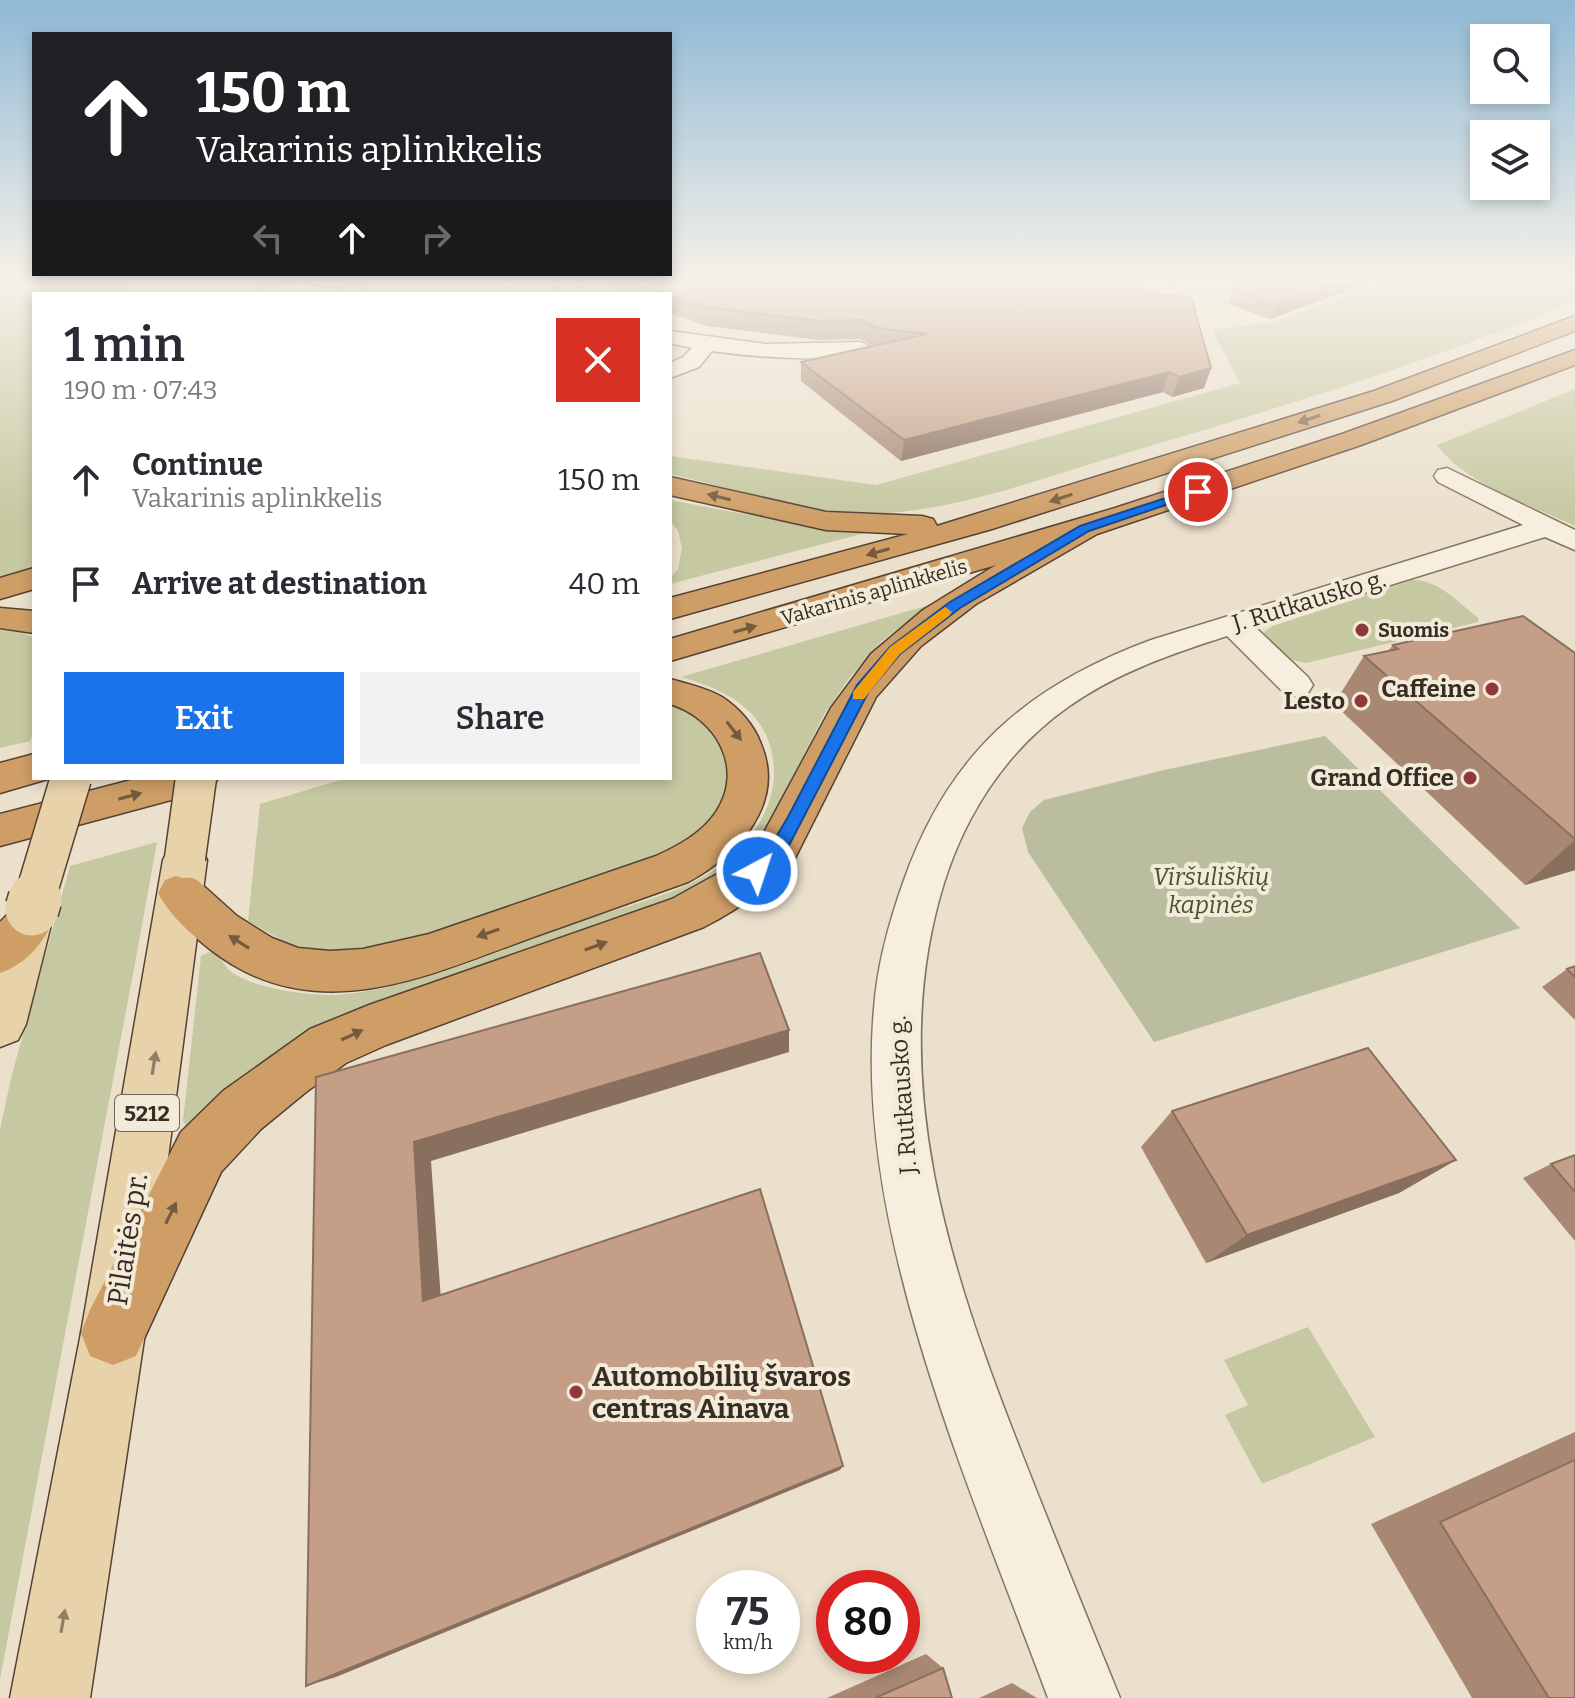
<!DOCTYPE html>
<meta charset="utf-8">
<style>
:root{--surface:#fff;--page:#f2f2f3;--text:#2b2b33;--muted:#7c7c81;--accent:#1a73e8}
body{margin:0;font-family:Bitter,serif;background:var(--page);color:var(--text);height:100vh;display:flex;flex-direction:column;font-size:30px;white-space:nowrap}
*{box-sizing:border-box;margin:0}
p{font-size:26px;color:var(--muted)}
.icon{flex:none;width:44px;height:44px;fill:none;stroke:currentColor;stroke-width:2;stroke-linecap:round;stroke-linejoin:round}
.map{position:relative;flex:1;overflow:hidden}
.side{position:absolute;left:32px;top:292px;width:640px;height:488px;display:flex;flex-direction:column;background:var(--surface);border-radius:0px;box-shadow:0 4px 12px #0003}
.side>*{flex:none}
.hud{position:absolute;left:32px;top:32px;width:640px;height:244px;border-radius:0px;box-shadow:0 4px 12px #0003;background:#202124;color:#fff;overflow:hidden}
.buttons{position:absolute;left:1470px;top:24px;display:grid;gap:16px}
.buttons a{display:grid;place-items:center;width:80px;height:80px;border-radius:0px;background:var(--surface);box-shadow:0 4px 12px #0003;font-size:40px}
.speed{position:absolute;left:696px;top:1570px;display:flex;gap:16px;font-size:40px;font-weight:700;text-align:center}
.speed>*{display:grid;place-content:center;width:104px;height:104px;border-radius:50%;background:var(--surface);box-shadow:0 4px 12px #0003;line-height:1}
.speed small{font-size:20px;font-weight:400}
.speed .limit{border:12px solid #d22;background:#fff;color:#111}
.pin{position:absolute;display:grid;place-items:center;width:68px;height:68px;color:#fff;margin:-34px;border:4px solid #fff;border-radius:50%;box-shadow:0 2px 8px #0007}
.me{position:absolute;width:88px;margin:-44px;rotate:40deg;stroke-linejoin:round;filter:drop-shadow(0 0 6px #0008)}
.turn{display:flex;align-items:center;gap:28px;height:168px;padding:0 32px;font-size:36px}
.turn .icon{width:104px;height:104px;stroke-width:2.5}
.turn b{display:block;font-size:56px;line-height:68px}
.lanes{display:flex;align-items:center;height:76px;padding:0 32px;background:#0003;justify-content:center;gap:40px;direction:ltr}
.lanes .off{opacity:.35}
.round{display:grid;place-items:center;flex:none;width:84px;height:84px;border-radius:0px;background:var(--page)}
.head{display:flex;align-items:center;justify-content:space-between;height:136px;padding:0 32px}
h1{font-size:48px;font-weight:600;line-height:60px}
.cta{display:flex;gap:16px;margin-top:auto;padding:16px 32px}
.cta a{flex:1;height:92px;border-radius:0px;background:var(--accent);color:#fff;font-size:32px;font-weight:600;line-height:92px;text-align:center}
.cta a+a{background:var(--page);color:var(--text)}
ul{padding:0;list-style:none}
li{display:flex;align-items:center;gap:24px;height:104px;padding:0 32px}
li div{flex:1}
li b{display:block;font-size:30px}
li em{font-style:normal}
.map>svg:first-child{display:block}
.green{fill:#c5c8a0}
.cemetery{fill:#bbbe9e}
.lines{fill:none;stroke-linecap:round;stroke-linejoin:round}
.street-casing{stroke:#867361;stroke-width:3}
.secondary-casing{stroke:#685544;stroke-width:3}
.primary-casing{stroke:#554235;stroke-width:3}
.highway-casing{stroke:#554235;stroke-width:3}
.street{fill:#f6eede;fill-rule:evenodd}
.secondary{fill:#f6eede;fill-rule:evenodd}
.primary{fill:#e8d2a9;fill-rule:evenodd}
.highway{fill:#cf9e67;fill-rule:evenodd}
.primary-bridge-far1-casing{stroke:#554235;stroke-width:43;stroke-linecap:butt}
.primary-bridge-casing{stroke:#554235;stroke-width:56;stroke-linecap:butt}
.primary-bridge-far1{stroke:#e8d2a9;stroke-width:40}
.primary-bridge{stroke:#e8d2a9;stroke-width:53}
.wall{fill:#a98873}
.shaded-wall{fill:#896f5e}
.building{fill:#c49e86;stroke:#896f5e;stroke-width:2}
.oneway{fill:#745a3e}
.oneway2{fill:#907f66}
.route{fill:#1a73e8;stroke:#114b97;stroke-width:2}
.slow{fill:#f59e0b}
.poi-dot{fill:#8f383b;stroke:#f3ebda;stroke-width:3}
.labels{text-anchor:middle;stroke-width:8;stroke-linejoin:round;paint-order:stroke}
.far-street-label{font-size:20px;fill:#382c23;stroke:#f3ebda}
.far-poi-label{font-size:20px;font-weight:bold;fill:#382c23;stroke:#f3ebda;text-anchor:start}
.shield{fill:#f3ebda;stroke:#70655a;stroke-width:2}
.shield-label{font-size:22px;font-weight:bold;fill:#382c23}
.street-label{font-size:24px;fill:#382c23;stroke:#f3ebda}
.poi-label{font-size:24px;font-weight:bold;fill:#382c23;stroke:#f3ebda;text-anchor:end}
.park-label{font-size:24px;font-style:italic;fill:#4a522c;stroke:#f3ebda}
.near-street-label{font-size:28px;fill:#382c23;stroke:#f3ebda}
.near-poi-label{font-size:28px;font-weight:bold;fill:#382c23;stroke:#f3ebda;text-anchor:start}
</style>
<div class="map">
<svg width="1575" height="1698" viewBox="0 0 1575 1698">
<rect width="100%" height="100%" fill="#ebe0cc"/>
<g class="green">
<polygon points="0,282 135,282 118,294 34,294 34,570 0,581"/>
<path d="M1383,282H1575V301C1429,363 1275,409 1123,454C1042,478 957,511 871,514C809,516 732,487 670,474V456L876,485L1240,383L1212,330L1274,322Z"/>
<path d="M1575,389V526C1532,506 1464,483 1437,445Z"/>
<polygon points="670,500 812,527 865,533 670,584 670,578 678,569 682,548 678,531 670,520"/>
<path d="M1412,580C1438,579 1459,603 1478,618V622L1306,663L1284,658L1263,637L1264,632L1273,626Z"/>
<path d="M929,605L882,641L850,677L824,715L763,834L738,861L683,894L364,1006L312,1030L264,1061L189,1130L183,1121L201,956L210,952C223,956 224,969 236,975C257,988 305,995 330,995C407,993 505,948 579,922C627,905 689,893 729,859C758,834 779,797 773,759C766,709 725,690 681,677Z"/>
<polygon points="0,630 20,632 34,638 34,729 30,741 0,748"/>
<polygon points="670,704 696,714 718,731 731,779 720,808 700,832 667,853 408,941 349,953 292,946 248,921 260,804 347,778 670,778"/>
<polygon points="157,842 136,958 0,1679 0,1130 11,1078 70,866"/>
<polygon points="1308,1327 1375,1437 1262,1484 1225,1415 1248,1405 1224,1360"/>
</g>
<polygon class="cemetery" points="1325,736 1520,928 1154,1042 1028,852 1022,828 1030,812 1044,800 1164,770"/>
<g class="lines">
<defs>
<g id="street">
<polygon points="552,282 573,282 587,294 565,294"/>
<polygon points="1145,282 1171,282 1169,286 1126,302 1119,304 1109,298 1112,294"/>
<path d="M670,331L765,344L861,342L872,348C856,367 739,355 712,351L699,367L670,378V363L683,357L692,348L670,343Z"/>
<path d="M1447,468L1575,530V550L1545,537L1255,627L1308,677L1313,685L1308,693L1296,696L1284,693L1227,636C1171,654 1116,673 1068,707C1007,750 966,813 944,883C884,1076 951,1274 1022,1454C1054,1536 1087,1617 1120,1698H1048C972,1491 854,1232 874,1009C877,965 889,922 904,880C949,753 1027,686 1151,640L1523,525L1438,482L1434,476L1438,470Z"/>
</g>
<polygon id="secondary" points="307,284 340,290 343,294 258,294 256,291 266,285"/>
<g id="primary">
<polygon points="265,282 287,282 276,294 254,294"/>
<polygon points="347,282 368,282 359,294 338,294"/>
<polygon points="185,843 201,848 207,860 145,1333 90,1698 10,1698 81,1333 163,860 169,848"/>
<polygon points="32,890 48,896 55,909 26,1024 18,1040 0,1047 0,938 16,896"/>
</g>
<g id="highway">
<polygon points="1575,316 1575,331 1392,401 992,529 670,619 670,598 908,534 826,530 670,495 670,477 826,512 922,516 933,519 937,526 1374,391"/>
<path d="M1575,350V365L1361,445L1097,534L976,604L921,646L876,697L792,864C766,890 737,910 704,927L386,1045L346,1063L306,1092L261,1129L221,1172L136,1356L113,1365L90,1356L81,1333L90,1310L181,1132L223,1091L310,1029L369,1005L672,899L719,873L760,840L831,708L871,654L923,610L996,565L670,661V639L1115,508L1342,434Z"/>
<polygon points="34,568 34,589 0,599 0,578"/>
<polygon points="0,608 34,611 34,633 0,628"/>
<path d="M670,679C688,684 706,688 722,697C739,708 754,725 761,744C786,804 738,855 688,882C638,900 589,917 539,935C430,974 317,1032 211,950C191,934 170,916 158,893L165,880L181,874L197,880L237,916L272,938L298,948L330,951L363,949L429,934L656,856C678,846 702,833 716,812C745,768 716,718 670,704Z"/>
<polygon points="34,754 34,778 48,779 0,793 0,763"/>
<polygon points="139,778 218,778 212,789 0,846 0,814"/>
<path d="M26,907L43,913L50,927C39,949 23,965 0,973V922L9,913Z"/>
</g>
</defs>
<use href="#street" class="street-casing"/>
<use href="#secondary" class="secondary-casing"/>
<use href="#primary" class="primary-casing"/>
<use href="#highway" class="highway-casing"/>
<use href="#street" class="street"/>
<use href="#secondary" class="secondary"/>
<use href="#primary" class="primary"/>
<use href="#highway" class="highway"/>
<defs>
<g id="primary-bridge-far1">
<polyline points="185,858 196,778"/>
<polyline points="34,901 71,778"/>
</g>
<polyline id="primary-bridge" points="32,909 35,899"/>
</defs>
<use href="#primary-bridge-far1" class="primary-bridge-far1-casing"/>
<use href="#primary-bridge" class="primary-bridge-casing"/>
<use href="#primary-bridge-far1" class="primary-bridge-far1"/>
<use href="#primary-bridge" class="primary-bridge"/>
</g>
<g class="wall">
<polygon points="609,282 1113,282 1211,368 1204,388 1172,397 1163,392 901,461 801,381 801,362 873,346 861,339 819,340 707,326 670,313 670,294 623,294"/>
<polygon points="1371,282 1270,319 1228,304 1233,289"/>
<polygon points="1393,645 1575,653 1575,870 1525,885 1334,704 1364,656 1388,651"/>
<polygon points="1575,966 1575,1020 1542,987 1567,969"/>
<polygon points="1172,1111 1456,1160 1399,1193 1206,1263 1141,1147"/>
<polygon points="1575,1155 1575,1241 1523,1178 1551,1164"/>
<polygon points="1575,1432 1575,1698 1472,1698 1371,1524"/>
<polygon points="926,1654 943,1668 952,1698 827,1698"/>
<polygon points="1012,1683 1037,1698 979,1698"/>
</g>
<g class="shaded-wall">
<polygon points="1338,282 1371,282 1270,319 1276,304"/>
<polygon points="1211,368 1204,388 1172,397 1179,377"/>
<polygon points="1169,372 1163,392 901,461 904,440"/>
<polygon points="1575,840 1575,870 1525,885"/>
<polygon points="789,1030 789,1052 431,1161 442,1314 423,1301 414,1142"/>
<polygon points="1456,1160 1399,1193 1206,1263 1247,1235"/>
<polygon points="843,1466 840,1470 336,1677 306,1686"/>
</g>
<g class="building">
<polygon points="629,282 1113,282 1122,288 1136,285 1154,294 1191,297 1211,368 1179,377 1169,372 904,440 801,362 927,334 876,328 862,320 819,321 706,307 670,295 670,294 666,294"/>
<polygon points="1255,282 1338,282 1276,304 1233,289"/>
<polygon points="1523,616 1575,653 1575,839 1364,656 1398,649 1393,645"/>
<polygon points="760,953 789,1030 414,1142 423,1301 760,1189 843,1466 306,1686 316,1077"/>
<polygon points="1575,966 1575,977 1567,969"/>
<polygon points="1368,1048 1456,1160 1247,1235 1172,1111"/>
<polygon points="1575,1155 1575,1192 1551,1164"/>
<polygon points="1575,1460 1575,1698 1549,1698 1440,1522"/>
<polygon points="943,1668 952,1698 875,1698"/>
</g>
<defs><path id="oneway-solid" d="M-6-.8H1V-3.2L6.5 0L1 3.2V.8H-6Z" transform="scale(2)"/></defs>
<g class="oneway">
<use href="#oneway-solid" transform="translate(1309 419) rotate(162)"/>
<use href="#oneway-solid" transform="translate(719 497) rotate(-166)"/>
<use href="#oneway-solid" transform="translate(1061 498) rotate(162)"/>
<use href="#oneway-solid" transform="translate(878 552) rotate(164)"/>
<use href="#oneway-solid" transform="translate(745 629) rotate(-16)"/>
<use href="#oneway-solid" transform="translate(734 731) rotate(52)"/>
<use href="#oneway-solid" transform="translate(130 796) rotate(-15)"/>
<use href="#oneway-solid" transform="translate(488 933) rotate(161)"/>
<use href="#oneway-solid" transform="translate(239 942) rotate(-148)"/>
<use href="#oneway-solid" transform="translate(596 946) rotate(-20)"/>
<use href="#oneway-solid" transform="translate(352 1035) rotate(-25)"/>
<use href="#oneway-solid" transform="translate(171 1213) rotate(-64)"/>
</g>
<g class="oneway2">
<use href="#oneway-solid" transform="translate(154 1063) rotate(-81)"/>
<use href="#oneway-solid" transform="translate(63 1621) rotate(-80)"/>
</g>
<linearGradient id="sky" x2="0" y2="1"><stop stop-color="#8fb9d5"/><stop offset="0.54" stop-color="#f6f1e8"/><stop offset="1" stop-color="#f6f1e8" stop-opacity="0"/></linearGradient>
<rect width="1575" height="520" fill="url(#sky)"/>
<polygon class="route" points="1193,489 1204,492 1089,531 960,608 900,654 869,691 783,857 764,876 751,876 748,871 770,847 788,817 857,685 890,647 950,602 1080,526"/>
<polygon class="slow" points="945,607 952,612 950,615 900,654 864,699 853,699 853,692 890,647"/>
<g class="poi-dot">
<circle cx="1362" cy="630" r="8"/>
<circle cx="1492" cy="689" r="8"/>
<circle cx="1361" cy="701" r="8"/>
<circle cx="1470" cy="778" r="8"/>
<circle cx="576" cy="1392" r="8"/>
</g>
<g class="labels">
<g class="far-street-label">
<text transform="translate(874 592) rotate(-16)" y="7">Vakarinis aplinkkelis</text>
</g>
<g class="far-poi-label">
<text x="1378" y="637">Suomis</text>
</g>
<rect class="shield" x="115" y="1095" width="64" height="36" rx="6"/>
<g class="shield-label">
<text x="147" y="1121">5212</text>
</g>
<g class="street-label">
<text transform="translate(1309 601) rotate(-17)" y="8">J. Rutkausko g.</text>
<text transform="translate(903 1095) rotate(-94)" y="8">J. Rutkausko g.</text>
</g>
<g class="poi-label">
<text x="1476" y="697">Caffeine</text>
<text x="1345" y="709">Lesto</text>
<text x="1454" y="786">Grand Office</text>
</g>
<g class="park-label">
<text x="1211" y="885">Viršuliškių<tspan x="1211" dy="28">kapinės</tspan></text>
</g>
<g class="near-street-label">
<text transform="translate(127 1239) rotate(-81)" y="10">Pilaitės pr.</text>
</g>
<g class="near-poi-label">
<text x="592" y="1386">Automobilių švaros<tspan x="592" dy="32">centras Ainava</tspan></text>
</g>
</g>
</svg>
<div class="buttons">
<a><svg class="icon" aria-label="search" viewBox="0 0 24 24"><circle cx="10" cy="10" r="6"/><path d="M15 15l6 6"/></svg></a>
<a><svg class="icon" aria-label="layers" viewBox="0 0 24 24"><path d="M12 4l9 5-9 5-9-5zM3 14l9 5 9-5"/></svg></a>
</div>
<div class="speed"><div>75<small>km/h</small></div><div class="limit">80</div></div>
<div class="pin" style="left:1198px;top:492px;background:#d93025"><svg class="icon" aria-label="arrive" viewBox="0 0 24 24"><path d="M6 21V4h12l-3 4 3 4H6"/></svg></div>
<svg class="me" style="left:757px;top:871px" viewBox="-20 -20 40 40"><circle r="17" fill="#1a73e8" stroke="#fff" stroke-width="3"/><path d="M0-11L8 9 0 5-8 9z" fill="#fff"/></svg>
<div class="hud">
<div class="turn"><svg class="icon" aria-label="ahead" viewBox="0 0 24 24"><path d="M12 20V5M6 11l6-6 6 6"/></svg><div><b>150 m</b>Vakarinis aplinkkelis</div></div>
<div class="lanes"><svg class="icon off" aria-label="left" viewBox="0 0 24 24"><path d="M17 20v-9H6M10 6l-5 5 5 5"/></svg><svg class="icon" aria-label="ahead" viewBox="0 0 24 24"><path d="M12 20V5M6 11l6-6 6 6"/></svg><svg class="icon off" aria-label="right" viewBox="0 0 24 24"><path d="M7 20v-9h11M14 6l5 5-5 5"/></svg></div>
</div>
<section class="side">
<div class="head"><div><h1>1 min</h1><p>190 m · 07:43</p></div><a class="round" style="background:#d93025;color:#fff"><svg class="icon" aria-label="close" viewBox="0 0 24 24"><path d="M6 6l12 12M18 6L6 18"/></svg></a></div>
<ul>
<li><svg class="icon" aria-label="ahead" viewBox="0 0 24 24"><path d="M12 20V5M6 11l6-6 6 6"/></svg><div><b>Continue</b><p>Vakarinis aplinkkelis</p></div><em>150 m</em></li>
<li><svg class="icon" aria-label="arrive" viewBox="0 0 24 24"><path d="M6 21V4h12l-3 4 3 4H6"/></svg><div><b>Arrive at destination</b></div><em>40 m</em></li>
</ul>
<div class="cta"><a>Exit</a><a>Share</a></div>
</section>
</div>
